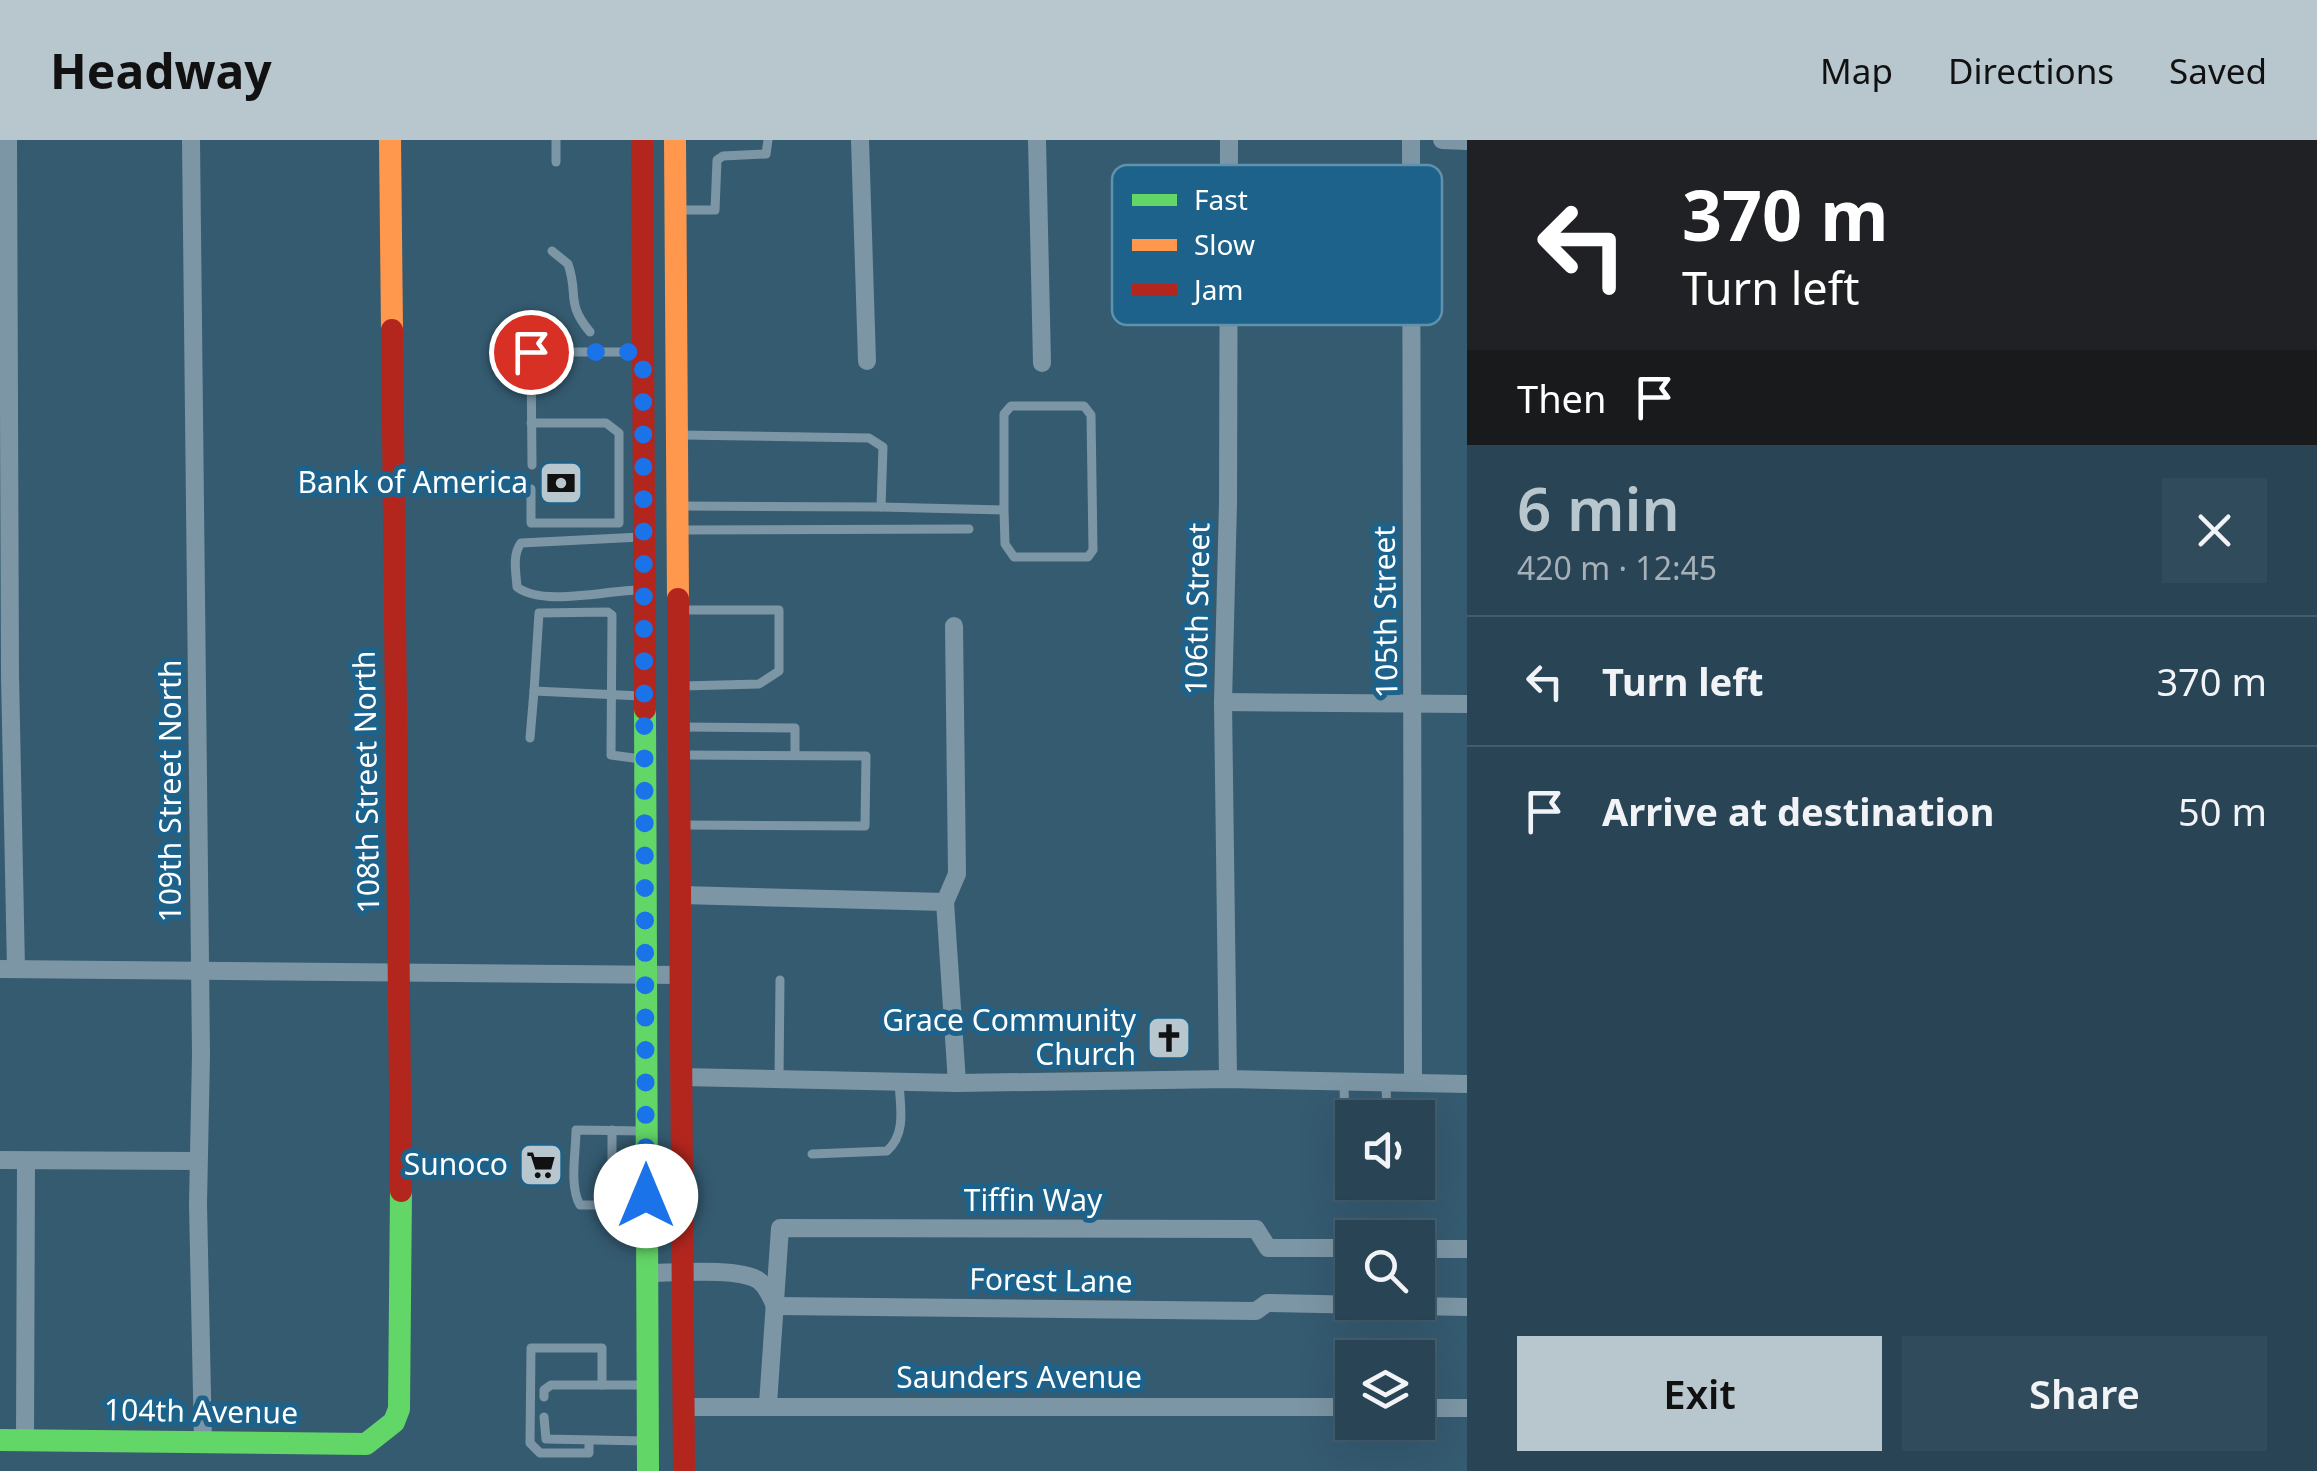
<!DOCTYPE html>
<meta charset="utf-8">
<style>
:root{--surface:#284455;--page:#304b5b;--text:#f1f3f6;--muted:#a5b0b9;--line:#445c6c;--accent:#b8c6cd}
body{margin:0;font-family:"Noto Sans",sans-serif;background:var(--page);color:var(--text);height:100vh;display:flex;flex-direction:column;font-size:38px;white-space:nowrap}
*{box-sizing:border-box;margin:0}
p{font-size:32px;color:var(--muted)}
.icon{flex:none;width:55px;height:55px;fill:none;stroke:currentColor;stroke-width:2;stroke-linecap:round;stroke-linejoin:round}
.map{position:relative;flex:1;overflow:hidden}
.side{display:flex;flex-direction:column;background:var(--surface);width:850px}
.side>*{flex:none}
.top-card{background:#202124;color:#fff;overflow:hidden}
.fabs{position:absolute;left:1335px;top:960px;display:grid;gap:20px}
.fabs a{display:grid;place-items:center;width:100px;height:100px;border-radius:0px;background:var(--surface);box-shadow:0 10px 40px #0002,0 0 0 2px var(--line);font-size:50px}
.pin{position:absolute;display:grid;place-items:center;width:85px;height:85px;color:#fff;margin:-42px;border:5px solid #fff;border-radius:50%;box-shadow:0 2px 10px #0007}
.me{position:absolute;width:110px;margin:-55px;rotate:0deg;stroke-linejoin:round;filter:drop-shadow(0 0 8px #0008)}
.turn{display:flex;align-items:center;gap:35px;height:210px;padding:0 50px;font-size:45px}
.turn .icon{width:130px;height:130px;stroke-width:2.5}
.turn b{display:block;font-size:70px;line-height:85px}
.then{display:flex;align-items:center;height:95px;padding:0 50px;background:#0003;gap:20px;font-size:38px}
.round{display:grid;place-items:center;flex:none;width:105px;height:105px;border-radius:0px;background:var(--page)}
.overview{display:flex;align-items:center;justify-content:space-between;height:170px;padding:0 50px}
h1{font-size:60px;font-weight:600;line-height:75px;color:var(--accent)}
.action{display:flex;gap:20px;margin-top:auto;padding:20px 50px}
.action a{flex:1;height:115px;border-radius:0px;background:var(--accent);color:#111;font-size:40px;font-weight:600;line-height:115px;text-align:center}
.action a+a{background:var(--page);color:var(--text)}
ul{padding:0;list-style:none}
li{display:flex;align-items:center;gap:30px;height:130px;padding:0 50px;border-top:2px solid var(--line)}
li div{flex:1}
li b{display:block;font-size:38px}
li em{font-style:normal}
header{display:flex;align-items:center;gap:60px;box-sizing:border-box;height:140px;padding:0 50px;background:var(--accent);color:#111}
header strong{font-size:48px}
nav{display:flex;gap:55px;margin-inline-start:auto;font-size:35px}
main{display:flex;flex:1;min-height:0}
.map>svg:first-child{display:block}
.lines{fill:none;stroke-linecap:round;stroke-linejoin:round}
.lane{stroke:#7c96a5;stroke-width:9}
.street{stroke:#7c96a5;stroke-width:18}
.fast{stroke:#63d668;stroke-width:22}
.slow{stroke:#ff974d;stroke-width:22}
.jam{stroke:#b3261e;stroke-width:22}
.route{stroke:#1a73e8;stroke-width:18;stroke-dasharray:0 32.4}
.labels{text-anchor:middle;stroke-width:10;stroke-linejoin:round;paint-order:stroke}
.poi-label{font-size:30px;fill:#fff;stroke:#1c628a;text-anchor:end}
.street-label{font-size:30px;fill:#fff;stroke:#1c628a}
.key{fill:#1c628a;stroke:#6091ad;stroke-width:2.5}
.key-label{font-size:28px;fill:#fff}
</style>
<header>
<strong>Headway</strong>
<nav><a>Map</a><a>Directions</a><a>Saved</a></nav>
</header>
<main>
<div class="map">
<svg width="1467" height="1331" viewBox="0 0 1467 1331">
<rect width="100%" height="100%" fill="#355b71"/>
<g class="lines">
<g class="lane">
<polyline points="556,0 556,22"/>
<polyline points="679,70 715,70 717,20 723,16 766,14 768,0"/>
<path d="M552,111L568,124C579,155 565,162 590,192"/>
<polyline points="531,283 606,283 619,293 619,383 531,383 531,349"/>
<polyline points="532,325 531,212 640,212"/>
<polyline points="681,366 881,367 883,307 869,298 681,295"/>
<polyline points="881,367 1004,370 1005,404 1014,417 1088,417 1093,410 1091,275 1084,266 1011,266 1004,274 1004,370"/>
<polyline points="681,390 969,389"/>
<path d="M639,450C607,450 543,467 517,447C516,432 512,415 521,403L641,397"/>
<polyline points="682,470 779,470 779,531 759,544 682,546"/>
<polyline points="534,551 539,473 608,472 612,475 611,615 641,619"/>
<polyline points="683,587 795,588 795,615"/>
<polyline points="530,598 534,551 641,556"/>
<polyline points="682,615 866,616 865,686 684,685"/>
<polyline points="779,939 780,840"/>
<path d="M1344,942L1346,1046C1359,1058 1377,1053 1388,1042"/>
<polyline points="1386,943 1387,978"/>
<polyline points="612,990 612,1057"/>
<path d="M812,1014L887,1011C907,993 900,966 899,942"/>
<path d="M643,1056L612,1057V1065H580C569,1046 576,1012 576,990L643,991"/>
<polyline points="544,1257 544,1250 551,1245 645,1245"/>
<polyline points="544,1277 546,1299 645,1301"/>
<polyline points="589,1301 589,1313 540,1313 530,1303 531,1208 602,1208 602,1245"/>
</g>
<g class="street">
<polyline points="8,0 10,535 16,829"/>
<polyline points="191,0 201,915 198,1064 203,1302"/>
<polyline points="860,0 867,221"/>
<polyline points="1037,0 1042,223"/>
<polyline points="1411,0 1413,943"/>
<polyline points="1442,0 1467,1"/>
<polyline points="954,486 957,734 945,762 957,943"/>
<polyline points="1223,562 1467,564"/>
<polyline points="682,755 945,762"/>
<polyline points="0,829 680,835"/>
<polyline points="681,937 957,943 1228,939 1467,944"/>
<polyline points="1228,939 1223,562 1228,363 1229,0"/>
<polyline points="0,1020 198,1021"/>
<polyline points="1418,1109 1467,1109"/>
<path d="M647,1133C672,1133 738,1127 758,1140C767,1146 771,1157 775,1166"/>
<polyline points="776,1166 1256,1171 1267,1163 1467,1167"/>
<polyline points="768,1264 780,1088 1256,1089 1268,1108 1352,1108"/>
<polyline points="684,1267 1352,1267"/>
<polyline points="1418,1268 1467,1268"/>
<polyline points="25,1301 26,1021"/>
</g>
<g class="fast">
<polyline points="645,569 648,1331"/>
<polyline points="0,1300 366,1304 394,1282 399,1269 401,1051"/>
</g>
<g class="slow">
<polyline points="390,0 392,190"/>
<polyline points="675,0 678,459"/>
</g>
<g class="jam">
<polyline points="642,0 645,569"/>
<polyline points="392,190 401,1051"/>
<polyline points="678,459 684,1331"/>
</g>
</g>
<g class="lines">
<polyline class="route" points="531,212 643,212 646,1056"/>
</g>
<defs>
<symbol id="bank-square" viewBox="-11 -11 22 22"><rect x="-9" y="-9" width="18" height="18" rx="4" fill="#b8c6cd" stroke="#1c628a"/><path d="M-6-4H6V4H-6ZM0-2.3a2.3 2.3 0 1 0 0 4.6a2.3 2.3 0 1 0 0-4.6Z" fill="#111"/></symbol>
<symbol id="church-square" viewBox="-11 -11 22 22"><rect x="-9" y="-9" width="18" height="18" rx="4" fill="#b8c6cd" stroke="#1c628a"/><path d="M-1.2-6h2.4v3.5h3.3v2.4h-3.3V6h-2.4V-.1h-3.3v-2.4h3.3Z" fill="#111"/></symbol>
<symbol id="supermarket-square" viewBox="-11 -11 22 22"><rect x="-9" y="-9" width="18" height="18" rx="4" fill="#b8c6cd" stroke="#1c628a"/><path d="M-6-5.5h2.5l.6 2H6L4.5 2H-2.5L-4.4-4H-6ZM-1.5 3.2a1.3 1.3 0 1 0 .1 0ZM3 3.2a1.3 1.3 0 1 0 .1 0Z" fill="#111"/></symbol>
</defs>
<g fill-rule="evenodd">
<use href="#bank-square" x="536" y="318" width="50" height="50"/>
<use href="#church-square" x="1144" y="873" width="50" height="50"/>
<use href="#supermarket-square" x="516" y="1000" width="50" height="50"/>
</g>
<g class="labels">
<g class="poi-label">
<text x="528" y="353">Bank of America</text>
<text x="1136" y="891">Grace Community<tspan x="1136" dy="34">Church</tspan></text>
<text x="508" y="1035">Sunoco</text>
</g>
<g class="street-label">
<text transform="translate(1198 469) rotate(-89)" y="10">106th Street</text>
<text transform="translate(1386 472) rotate(-91)" y="10">105th Street</text>
<text transform="translate(367 642) rotate(-91)" y="10">108th Street North</text>
<text transform="translate(171 651) rotate(-90)" y="10">109th Street North</text>
<text x="1033" y="1071">Tiffin Way</text>
<text transform="translate(1051 1141) rotate(1)" y="10">Forest Lane</text>
<text x="1019" y="1248">Saunders Avenue</text>
<text transform="translate(201 1272) rotate(1)" y="10">104th Avenue</text>
</g>
</g>
<rect x="1112" y="25" width="330" height="160" rx="15" class="key"/>
<rect x="1132" y="54" width="45" height="12" fill="#63d668"/>
<rect x="1132" y="99" width="45" height="12" fill="#ff974d"/>
<rect x="1132" y="144" width="45" height="12" fill="#b3261e"/>
<g class="key-label">
<text x="1194" y="70">Fast</text>
<text x="1194" y="115">Slow</text>
<text x="1194" y="160">Jam</text>
</g>
</svg>
<div class="fabs">
<a><svg class="icon" aria-label="sound" viewBox="0 0 24 24"><path d="M4 9h4l5-4v14l-5-4H4zM17 9q2 3 0 6"/></svg></a>
<a><svg class="icon" aria-label="search" viewBox="0 0 24 24"><circle cx="10" cy="10" r="6"/><path d="M15 15l6 6"/></svg></a>
<a><svg class="icon" aria-label="layers" viewBox="0 0 24 24"><path d="M12 4l9 5-9 5-9-5zM3 14l9 5 9-5"/></svg></a>
</div>
<div class="pin" style="left:531px;top:212px;background:#d93025"><svg class="icon" aria-label="arrive" viewBox="0 0 24 24"><path d="M6 21V4h12l-3 4 3 4H6"/></svg></div>
<svg class="me" style="left:646px;top:1056px" viewBox="-20 -20 40 40"><circle r="19" fill="#fff"/><path d="M0-13L10 11 0 6-10 11z" fill="#1a73e8"/></svg>
</div>
<section class="side">
<div class="top-card">
<div class="turn"><svg class="icon" aria-label="left" viewBox="0 0 24 24"><path d="M17 20v-9H6M10 6l-5 5 5 5"/></svg><div><b>370 m</b>Turn left</div></div>
<div class="then">Then<svg class="icon" aria-label="arrive" viewBox="0 0 24 24"><path d="M6 21V4h12l-3 4 3 4H6"/></svg></div>
</div>
<div class="overview"><div><h1>6 min</h1><p>420 m · 12:45</p></div><a class="round"><svg class="icon" aria-label="close" viewBox="0 0 24 24"><path d="M6 6l12 12M18 6L6 18"/></svg></a></div>
<ul>
<li><svg class="icon" aria-label="left" viewBox="0 0 24 24"><path d="M17 20v-9H6M10 6l-5 5 5 5"/></svg><div><b>Turn left</b></div><em>370 m</em></li>
<li><svg class="icon" aria-label="arrive" viewBox="0 0 24 24"><path d="M6 21V4h12l-3 4 3 4H6"/></svg><div><b>Arrive at destination</b></div><em>50 m</em></li>
</ul>
<div class="action"><a>Exit</a><a>Share</a></div>
</section>
</main>
